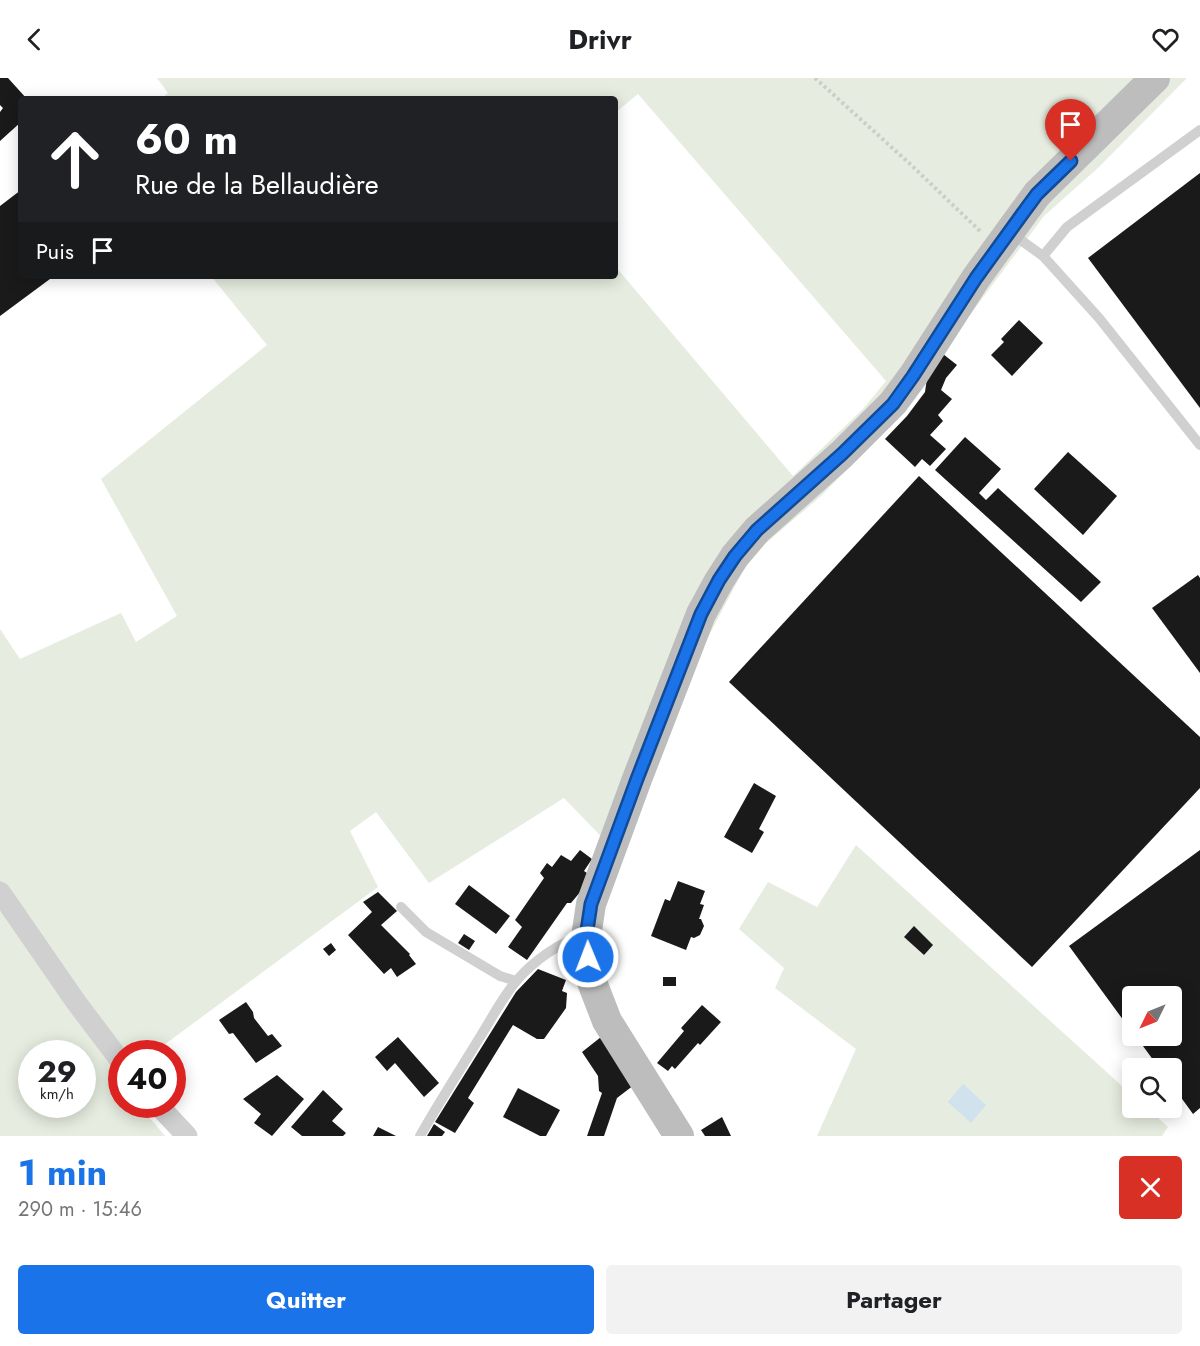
<!DOCTYPE html>
<html lang="fr">
<meta charset="utf-8">
<style>
:root{--surface:#fff;--page:#f2f2f2;--text:#202124;--muted:#757577;--accent:#1a73e8}
body{margin:0;font-family:Jost,sans-serif;background:var(--page);color:var(--text);height:100vh;display:flex;flex-direction:column;font-size:22px;white-space:nowrap}
*{box-sizing:border-box;margin:0}
p{font-size:20px;color:var(--muted)}
.icon{flex:none;width:33px;height:33px;fill:none;stroke:currentColor;stroke-width:2;stroke-linecap:round;stroke-linejoin:round}
.map{position:relative;height:1058px;overflow:hidden}
.sheet{display:flex;flex-direction:column;background:var(--surface);flex:1}
.sheet>*{flex:none}
.hud{position:absolute;left:18px;top:18px;width:600px;height:183px;border-radius:6px;box-shadow:0 3px 15px #0003;background:#202124;color:#fff;overflow:hidden}
.needle{width:39px;rotate:227deg}
.buttons{position:absolute;left:1122px;top:908px;display:grid;gap:12px}
.buttons a{display:grid;place-items:center;width:60px;height:60px;border-radius:6px;background:var(--surface);box-shadow:0 3px 15px #0003;font-size:30px}
.speed{position:absolute;left:18px;top:962px;display:flex;gap:12px;font-size:30px;font-weight:700;text-align:center}
.speed>*{display:grid;place-content:center;width:78px;height:78px;border-radius:50%;background:var(--surface);box-shadow:0 3px 15px #0003;line-height:1}
.speed small{font-size:15px;font-weight:400}
.speed .limit{border:9px solid #d22;background:#fff;color:#111}
.pin{position:absolute;display:grid;place-items:center;width:51px;height:51px;color:#fff;margin:-62px -26px;border-radius:50% 50% 50% 0;rotate:-45deg;box-shadow:0 0 6px #0007}
.pin .icon{rotate:45deg}
.me{position:absolute;width:66px;margin:-33px;rotate:359deg;stroke-linejoin:round;filter:drop-shadow(0 0 4px #0008)}
.turn{display:flex;align-items:center;gap:21px;height:126px;padding:0 18px;font-size:27px}
.turn .icon{width:78px;height:78px;stroke-width:2.5}
.turn b{display:block;font-size:42px;line-height:51px}
.then{display:flex;align-items:center;height:57px;padding:0 18px;background:#0003;gap:12px;font-size:22px}
.round{display:grid;place-items:center;flex:none;width:63px;height:63px;border-radius:6px;background:var(--page)}
.summary{display:flex;align-items:center;justify-content:space-between;height:102px;padding:0 18px}
h1{font-size:36px;font-weight:700;line-height:45px;color:var(--accent)}
.button{display:flex;gap:12px;margin-top:auto;padding:12px 18px}
.button a{flex:1;height:69px;border-radius:6px;background:var(--accent);color:#fff;font-size:24px;font-weight:700;line-height:69px;text-align:center}
.button a+a{background:var(--page);color:var(--text)}
header{display:flex;justify-content:space-between;align-items:center;height:78px;padding:0 18px;background:var(--surface);font-size:27px;font-weight:700}
.map>svg:first-child{display:block}
.green{fill:#e6ecdf;fill-rule:evenodd}
.water{fill:#cfe2ee}
.building{fill:#1a1a1a}
.lines{fill:none;stroke-linecap:round;stroke-linejoin:round}
.path{stroke:#cdcdcd;stroke-width:4;stroke-dasharray:3 3;stroke-linecap:butt}
.lane{stroke:#d0d0d0;stroke-width:10}
.street{stroke:#d0d0d0;stroke-width:21}
.secondary{stroke:#bdbdbd;stroke-width:30}
.route-casing{stroke:#114b97;stroke-width:15}
.route{stroke:#1a73e8;stroke-width:10}
</style>
<header><svg class="icon" aria-label="back" viewBox="0 0 24 24"><path d="M15 5l-7 7 7 7"/></svg>Drivr<svg class="icon" aria-label="heart" viewBox="0 0 24 24"><path d="M12 20l-8-8c-3-5 5-10 8-4 3-6 11-1 8 4z"/></svg></header>
<div class="map">
<svg width="1200" height="1058" viewBox="0 0 1200 1058">
<rect width="100%" height="100%" fill="#fff"/>
<g class="green">
<path d="M157,0H1187L1099,89L1044,138L877,361L821,418L751,478L699,576L621,779L564,720L429,805L376,734L350,753L378,809L153,975H122L121,995L115,998L121,1006L122,1026H138L165,1058H0V551L20,581L121,535L136,564L177,538L101,401L267,267L211,198H615V188L793,398L863,331L886,303L638,16L615,35V21H161L168,15ZM32,975H82V1026H32Z"/>
<polygon points="856,767 1132,1017 1132,1029 1146,1029 1168,1049 1162,1058 817,1058 856,971 775,910 784,890 739,851 768,804 817,829"/>
</g>
<polygon class="water" points="963,1006 986,1027 971,1045 948,1024"/>
<g class="building">
<polygon points="0,0 8,0 27,21 21,21 21,44 0,63 0,34 3,30 0,27"/>
<polygon points="1200,95 1200,330 1088,180"/>
<polygon points="21,112 21,198 54,198 0,238 0,128"/>
<polygon points="1019,242 1043,265 1012,298 991,277 1004,264 1001,261"/>
<polygon points="943,276 957,287 946,300 941,312 952,321 938,337 943,343 930,357 946,371 930,388 922,381 915,389 885,361 907,338 925,314 927,300"/>
<polygon points="965,359 1001,391 979,415 986,422 998,410 1101,504 1081,524 935,392"/>
<polygon points="1068,374 1117,418 1083,457 1034,411"/>
<polygon points="919,398 1200,659 1200,710 1032,889 729,604"/>
<polygon points="1198,497 1200,500 1200,595 1152,530"/>
<polygon points="754,705 776,718 759,751 764,754 752,775 724,759"/>
<polygon points="580,772 592,781 584,793 590,797 581,813 571,825 567,825 527,882 508,869 522,849 515,842 544,800 540,795 547,785 552,789 561,777 571,783"/>
<polygon points="1200,772 1200,1030 1193,1036 1172,1007 1172,990 1159,990 1135,957 1172,957 1172,918 1132,918 1132,954 1069,868"/>
<polygon points="678,803 705,813 700,826 704,827 699,841 701,841 704,848 700,857 694,860 691,859 686,872 651,858 665,821 670,823"/>
<polygon points="469,807 510,838 496,856 455,826"/>
<polygon points="378,814 397,833 381,847 410,876 409,877 416,886 397,899 391,890 384,896 348,857 372,834 363,824"/>
<polygon points="914,848 933,867 924,877 904,859"/>
<polygon points="464,856 475,863 469,872 458,865"/>
<polygon points="331,865 336,872 329,878 323,871"/>
<polygon points="538,891 566,902 562,913 567,915 566,930 544,961 537,961 513,947 468,1020 474,1025 455,1055 435,1044 516,914"/>
<rect x="663" y="899" width="13" height="9"/>
<polygon points="246,924 253,934 254,940 268,958 272,956 282,968 256,985 233,955 229,956 219,942"/>
<polygon points="702,927 721,944 700,967 698,965 675,991 672,988 668,993 657,985 684,953 681,950"/>
<polygon points="398,959 439,1005 424,1019 395,985 387,993 375,979"/>
<polygon points="601,959 634,1007 617,1020 604,1058 587,1058 602,1015 599,1013 598,998 582,974"/>
<polygon points="277,997 304,1021 272,1058 254,1045 261,1036 243,1021"/>
<polygon points="518,1010 560,1032 546,1058 540,1058 503,1039"/>
<polygon points="323,1012 343,1031 332,1043 346,1055 343,1058 302,1058 291,1049"/>
<polygon points="722,1039 731,1058 705,1058 701,1052"/>
<polygon points="434,1046 445,1054 442,1058 427,1058"/>
<polygon points="378,1049 396,1058 373,1058"/>
</g>
<g class="lines">
<polyline class="path" points="815,0 909,85 980,153"/>
<g class="lane">
<polyline points="1011,155 1043,178 1099,240 1200,367"/>
<polyline points="1043,178 1067,149 1200,52"/>
<polyline points="401,829 426,854 500,898 516,903"/>
<path d="M420,1058C439,1024 460,992 480,959C492,940 503,918 518,901C533,884 560,863 583,859"/>
</g>
<g class="street">
<polyline points="0,814 76,924 122,985"/>
<polyline points="157,1026 187,1058"/>
</g>
<polyline class="secondary" points="679,1058 607,943 590,899 586,859 591,826 637,701 701,536 719,503 735,478 757,452 842,376 893,325 913,298 976,200 1037,116 1155,0"/>
</g>
<g class="lines">
<defs>
<polyline id="route" points="588,879 586,859 591,826 637,701 701,536 719,502 735,478 757,452 842,376 893,326 913,298 976,200 1023,135 1037,116 1071,83"/>
</defs>
<use href="#route" class="route-casing"/>
<use href="#route" class="route"/>
</g>
</svg>
<div class="buttons">
<a><svg class="needle" viewBox="-14 -14 28 28"><path d="M0-13l5 13h-10z" fill="#e53935"/><path d="M0 13l5-13h-10z" fill="#757577"/></svg></a>
<a><svg class="icon" aria-label="search" viewBox="0 0 24 24"><circle cx="10" cy="10" r="6"/><path d="M15 15l6 6"/></svg></a>
</div>
<div class="speed"><div>29<small>km/h</small></div><div class="limit">40</div></div>
<div class="pin" style="left:1071px;top:83px;background:#d93025"><svg class="icon" aria-label="arrive" viewBox="0 0 24 24"><path d="M6 21V4h12l-3 4 3 4H6"/></svg></div>
<svg class="me" style="left:588px;top:879px" viewBox="-20 -20 40 40"><circle r="17" fill="#1a73e8" stroke="#fff" stroke-width="3"/><path d="M0-11L8 9 0 5-8 9z" fill="#fff"/></svg>
<div class="hud">
<div class="turn"><svg class="icon" aria-label="ahead" viewBox="0 0 24 24"><path d="M12 20V5M6 11l6-6 6 6"/></svg><div><b>60 m</b>Rue de la Bellaudière</div></div>
<div class="then">Puis<svg class="icon" aria-label="arrive" viewBox="0 0 24 24"><path d="M6 21V4h12l-3 4 3 4H6"/></svg></div>
</div>
</div>
<section class="sheet">
<div class="summary"><div><h1>1 min</h1><p>290 m · 15:46</p></div><a class="round" style="background:#d93025;color:#fff"><svg class="icon" aria-label="close" viewBox="0 0 24 24"><path d="M6 6l12 12M18 6L6 18"/></svg></a></div>
<div class="button"><a>Quitter</a><a>Partager</a></div>
</section>
